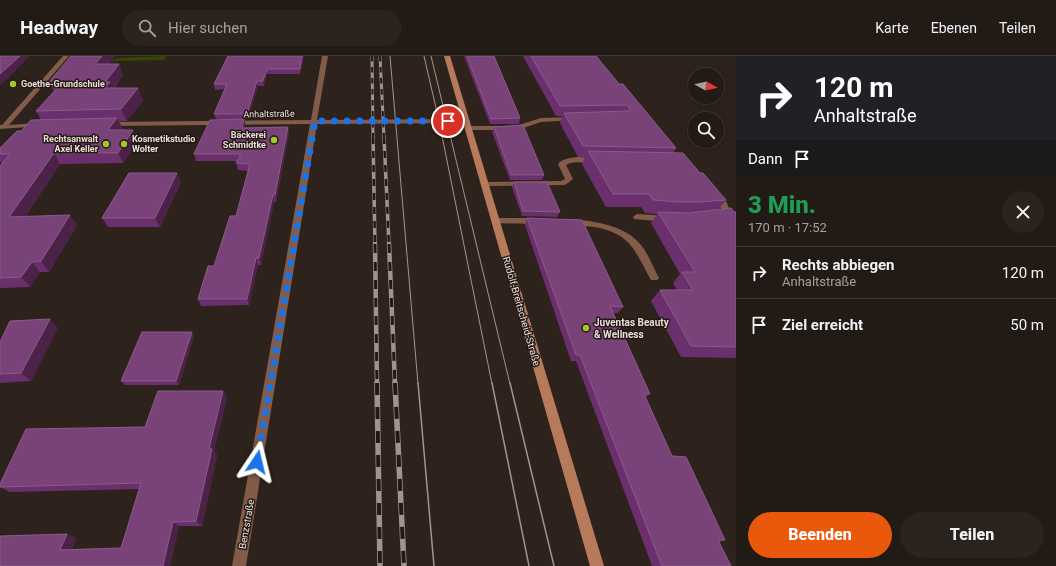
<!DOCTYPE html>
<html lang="de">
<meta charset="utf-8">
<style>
:root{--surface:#221a15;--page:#2a231e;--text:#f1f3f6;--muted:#a2a1a0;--line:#3f3834;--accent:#ea580c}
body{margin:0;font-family:Roboto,sans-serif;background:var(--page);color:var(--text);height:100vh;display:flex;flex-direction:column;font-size:15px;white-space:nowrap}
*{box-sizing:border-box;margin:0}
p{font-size:13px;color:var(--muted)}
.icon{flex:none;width:22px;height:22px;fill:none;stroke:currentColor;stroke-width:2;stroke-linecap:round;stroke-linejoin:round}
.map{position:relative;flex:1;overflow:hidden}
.panel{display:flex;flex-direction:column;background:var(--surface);width:320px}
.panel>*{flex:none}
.guide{background:#202124;color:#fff;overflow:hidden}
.needle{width:26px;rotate:98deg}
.buttons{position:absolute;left:688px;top:12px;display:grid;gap:8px}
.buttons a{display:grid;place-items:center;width:36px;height:36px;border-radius:50%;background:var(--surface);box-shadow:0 2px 10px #0003,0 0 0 1px var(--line);font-size:20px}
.pin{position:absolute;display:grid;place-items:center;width:34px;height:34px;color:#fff;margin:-17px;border:2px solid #fff;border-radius:50%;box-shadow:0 1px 4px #0007}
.me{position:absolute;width:44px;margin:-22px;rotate:10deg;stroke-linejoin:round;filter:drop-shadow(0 0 3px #0008)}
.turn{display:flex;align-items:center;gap:14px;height:84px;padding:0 12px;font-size:18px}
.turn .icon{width:52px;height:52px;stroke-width:2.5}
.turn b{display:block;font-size:28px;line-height:34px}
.then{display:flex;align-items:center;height:38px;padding:0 12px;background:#0003;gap:8px;font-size:15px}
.round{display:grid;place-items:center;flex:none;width:42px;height:42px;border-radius:21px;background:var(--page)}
.headline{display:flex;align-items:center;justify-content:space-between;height:68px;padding:0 12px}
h1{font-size:24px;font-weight:800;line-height:30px;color:#1e9e55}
.cta{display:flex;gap:8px;margin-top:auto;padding:8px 12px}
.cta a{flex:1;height:46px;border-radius:24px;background:var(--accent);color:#fff;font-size:16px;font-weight:800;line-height:46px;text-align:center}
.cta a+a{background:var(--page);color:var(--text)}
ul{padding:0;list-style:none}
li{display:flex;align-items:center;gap:12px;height:52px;padding:0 12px;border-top:1px solid var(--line)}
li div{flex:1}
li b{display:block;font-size:15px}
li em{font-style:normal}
header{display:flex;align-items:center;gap:24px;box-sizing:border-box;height:56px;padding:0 20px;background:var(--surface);border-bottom:1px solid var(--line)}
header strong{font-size:19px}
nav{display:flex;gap:22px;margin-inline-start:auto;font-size:14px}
.search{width:280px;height:36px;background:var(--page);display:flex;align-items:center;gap:10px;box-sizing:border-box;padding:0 14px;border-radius:22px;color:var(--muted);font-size:15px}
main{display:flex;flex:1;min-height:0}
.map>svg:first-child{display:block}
.green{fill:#344901}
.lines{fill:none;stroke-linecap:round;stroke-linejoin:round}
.lane{fill:#825c49;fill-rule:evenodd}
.street{fill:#825c49;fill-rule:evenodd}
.secondary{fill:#b77b5c;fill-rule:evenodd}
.tram-far1{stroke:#9f9590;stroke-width:1}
.tram{stroke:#9f9590;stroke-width:1.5}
.rail-far3-casing{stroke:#9f9590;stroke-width:3}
.rail-far2-casing{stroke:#9f9590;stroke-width:3.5}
.rail-far1-casing{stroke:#9f9590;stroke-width:4.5}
.rail-casing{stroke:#9f9590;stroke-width:5.5}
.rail-far3{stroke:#241813;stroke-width:2;stroke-dasharray:5.5;stroke-linecap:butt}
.rail-far2{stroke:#241813;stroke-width:2.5;stroke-dasharray:7;stroke-linecap:butt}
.rail-far1{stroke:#241813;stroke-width:3;stroke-dasharray:9;stroke-linecap:butt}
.rail{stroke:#241813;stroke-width:4;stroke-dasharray:12;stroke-linecap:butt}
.wall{fill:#6b2f6d}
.shaded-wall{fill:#4d2248}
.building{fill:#794279;stroke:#8a5b88}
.route{stroke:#1a73e8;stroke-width:7;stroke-dasharray:0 12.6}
.poi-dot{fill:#a2c927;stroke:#241813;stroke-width:1.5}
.labels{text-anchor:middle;stroke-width:3;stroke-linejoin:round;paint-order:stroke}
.far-poi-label{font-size:9px;font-weight:bold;fill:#e8dfdb;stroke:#241813;text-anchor:start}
.far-street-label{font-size:9px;fill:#e8dfdb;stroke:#241813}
.street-label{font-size:10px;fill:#e8dfdb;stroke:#241813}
.poi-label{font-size:10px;font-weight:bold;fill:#e8dfdb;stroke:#241813;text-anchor:start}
</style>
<header>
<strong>Headway</strong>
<div class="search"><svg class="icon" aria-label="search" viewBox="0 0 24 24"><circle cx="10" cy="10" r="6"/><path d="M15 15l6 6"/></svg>Hier suchen</div>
<nav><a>Karte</a><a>Ebenen</a><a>Teilen</a></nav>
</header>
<main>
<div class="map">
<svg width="736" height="510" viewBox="0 0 736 510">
<rect width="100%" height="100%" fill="#2e221c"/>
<polygon class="green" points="166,0 164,4 110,5 119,2"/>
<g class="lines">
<g class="lane">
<polygon points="574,61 576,62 576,64 541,66 517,74 469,74 466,72 469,70 516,70 541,62"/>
<path d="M578,101L596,102L600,104C591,110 576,103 566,109L573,123L565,129L485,130L481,128L485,126L561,125L565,123L558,108C563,102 571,102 578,101Z"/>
<polygon points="712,136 718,136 727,147 730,155 727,161 717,164 713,161 721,157 722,155 719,148 711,138"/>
<polygon points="637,158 667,160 671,163 667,166 634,163 633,161"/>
<polygon points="496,162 538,162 542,165 538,168 493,167 492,165"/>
<path d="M570,163C594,165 625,169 641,189C649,199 653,211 659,222L657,224H651C635,196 632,178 595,171C586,170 576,170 567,168L566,166Z"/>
</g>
<g class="street">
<polygon points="63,0 69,0 9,69 39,67 41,68 41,70 0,73 0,69 2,69"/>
<polygon points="322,0 328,0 317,64 467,63 470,65 467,67 317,68 246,510 232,510 310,68 107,70 104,68 107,66 311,64"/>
</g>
<polygon class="secondary" points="444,0 450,0 604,510 590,510"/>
<g class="tram-far1">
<polyline points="390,0 418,328"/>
<polyline points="424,0 439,65 492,328"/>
<polyline points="431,0 510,328"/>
</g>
<g class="tram">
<polyline points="418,327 434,510"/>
<polyline points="492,327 529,510"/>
<polyline points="510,327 554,510"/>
</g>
<defs>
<g id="rail-far3">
<polyline points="372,0 373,82"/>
<polyline points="380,0 384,82"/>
</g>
<g id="rail-far2">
<polyline points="373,81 375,189"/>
<polyline points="384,81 389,189"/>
</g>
<g id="rail-far1">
<polyline points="375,188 377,328"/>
<polyline points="389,188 395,328"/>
</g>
<g id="rail">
<polyline points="377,327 380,510"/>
<polyline points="395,327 404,510"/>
</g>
</defs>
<use href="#rail-far3" class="rail-far3-casing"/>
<use href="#rail-far2" class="rail-far2-casing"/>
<use href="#rail-far1" class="rail-far1-casing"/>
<use href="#rail" class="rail-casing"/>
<use href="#rail-far3" class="rail-far3"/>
<use href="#rail-far2" class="rail-far2"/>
<use href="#rail-far1" class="rail-far1"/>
<use href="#rail" class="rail"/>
</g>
<g class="wall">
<polygon points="71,0 115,0 109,8 119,8 123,19 115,32 138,32 143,44 127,65 119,65 122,72 120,74 138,84 123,107 60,108 25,161 77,169 49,216 40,216 30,231 0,232 0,110 2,108 0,106 0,92 21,75 41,64 36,55 54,35 49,26"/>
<polygon points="228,0 304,0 300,18 267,18 264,30 258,30 248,63 216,63 214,58 225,33 215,34 214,28"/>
<polygon points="464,0 494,0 520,62 519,68 490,68"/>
<polygon points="523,0 596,0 619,28 676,92 673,97 700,117 726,144 718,154 736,156 736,302 681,301 651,245 660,234 677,234 673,227 680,218 651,167 657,158 645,157 641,151 606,151 582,108 585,101 578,101 560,67 562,60 556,60"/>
<polygon points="246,70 246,72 288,71 289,78 276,146 274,146 261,209 258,209 249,249 201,250 198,243 214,210 236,160 248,115 238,114 236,107 238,105 196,105 194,98"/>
<polygon points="494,71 544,119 542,124 510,124 492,76"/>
<polygon points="181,126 160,171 108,171 102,162"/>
<polygon points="514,126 560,156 557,161 522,160 512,131"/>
<polygon points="527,162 623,251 618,257 613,257 650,338 645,342 672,400 725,484 719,486 731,510 652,510 576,305 571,305 525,169"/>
<polygon points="58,272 31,325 0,327 0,286"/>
<polygon points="192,276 194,280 179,329 125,329 121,325"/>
<polygon points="227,342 214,395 217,399 202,470 179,470 170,510 0,510 67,478 76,482 72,493 121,492 140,433 10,436 0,431 0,428 145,371"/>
</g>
<g class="shaded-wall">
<polygon points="20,0 30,0 0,30 0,18"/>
<polygon points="102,0 115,0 101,19 95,8"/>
<polygon points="302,0 304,0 300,18 300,13"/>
<polygon points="119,8 123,19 113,34 105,32 105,26"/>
<polygon points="267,13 267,18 264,30 263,25"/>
<polygon points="257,25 258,30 248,63 247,58"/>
<polygon points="138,32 143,44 127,65 121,53"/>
<polygon points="117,62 122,72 113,84 108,74"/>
<polygon points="244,63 246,70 244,78 242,72"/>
<polygon points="288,71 289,78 276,146 275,139"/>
<polygon points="133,74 138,84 123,107 118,97"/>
<polygon points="54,97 60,108 18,171 9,161"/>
<polygon points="177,117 181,126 160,171 155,162"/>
<polygon points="273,139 274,146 261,209 259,202"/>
<polygon points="70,159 77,169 49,216 41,205"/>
<polygon points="256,202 258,209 249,249 247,243"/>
<polygon points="32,206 40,216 30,231 21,221"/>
<polygon points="50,263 58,272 31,325 21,317"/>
<polygon points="192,276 194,280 179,329 176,325"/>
<polygon points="223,335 227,342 214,395 217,399 202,470 196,465 209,393"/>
<polygon points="173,466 179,470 170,510 163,510"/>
<polygon points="67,478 76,482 70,497 60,494"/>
</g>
<g class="building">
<polygon points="0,0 20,0 0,18"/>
<polygon points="71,0 102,0 95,8 119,8 105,26 110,26 105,32 138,32 121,53 36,55 63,26 49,26"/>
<polygon points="228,0 302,0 300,13 267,13 263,25 257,25 247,58 214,58 227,28 214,28"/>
<polygon points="467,0 494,0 520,62 491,63"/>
<polygon points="531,0 596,0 619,28 623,28 676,92 583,90 564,57 629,55 630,52 627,49 560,50"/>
<polygon points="117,62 108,74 133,74 118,97 54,97 9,161 70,159 41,205 32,206 21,221 0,222 0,110 10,98 0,98 0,92 17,75 21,75 31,64"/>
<polygon points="244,63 242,72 288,71 275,139 273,139 259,202 256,202 247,243 198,243 208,210 214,210 230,160 236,160 250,108 236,107 241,98 194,98 210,64"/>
<polygon points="523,69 544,119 511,119 494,71"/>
<polygon points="588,95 683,97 700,117 703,117 726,144 699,146 678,146 653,144 649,138 613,138"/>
<polygon points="129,117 177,117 155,162 102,162"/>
<polygon points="514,126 547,126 560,156 523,155"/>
<polygon points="731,152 734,156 736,156 736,291 691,290 660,234 693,234 682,216 695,216 658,156 689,157"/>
<polygon points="527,162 582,164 623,251 610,250 650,338 644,338 672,400 686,401 725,484 718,484 731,510 662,510 580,299 576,299"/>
<polygon points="50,263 21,317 0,318 0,286 10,265"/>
<polygon points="142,276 192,276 176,325 121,325"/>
<polygon points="158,335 223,335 209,393 212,393 196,465 173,466 163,510 0,510 0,480 67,478 60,494 121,492 141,427 0,431 0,428 26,373 145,371"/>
</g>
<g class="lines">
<polyline class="route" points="257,406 315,65 448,65"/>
</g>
<g class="poi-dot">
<circle cx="13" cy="28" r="4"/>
<circle cx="274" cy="84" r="4"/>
<circle cx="106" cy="88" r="4"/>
<circle cx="124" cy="88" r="4"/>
<circle cx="586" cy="272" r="4"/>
</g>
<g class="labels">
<g class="far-poi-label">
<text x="21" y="31">Goethe-Grundschule</text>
<text x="266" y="82" text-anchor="end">Bäckerei<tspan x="266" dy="10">Schmidtke</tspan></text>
<text x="98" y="86" text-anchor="end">Rechtsanwalt<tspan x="98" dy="10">Axel Keller</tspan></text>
<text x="132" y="86">Kosmetikstudio<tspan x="132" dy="10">Wolter</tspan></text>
</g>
<g class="far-street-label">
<text transform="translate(269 58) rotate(-1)" y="3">Anhaltstraße</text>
</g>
<g class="street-label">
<text transform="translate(522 255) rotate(74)" y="4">Rudolf-Breitscheid-Straße</text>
<text transform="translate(246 468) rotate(-80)" y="4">Benzstraße</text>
</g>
<g class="poi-label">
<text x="594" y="270">Juventas Beauty<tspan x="594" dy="12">&amp; Wellness</tspan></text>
</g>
</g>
</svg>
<div class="buttons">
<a><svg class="needle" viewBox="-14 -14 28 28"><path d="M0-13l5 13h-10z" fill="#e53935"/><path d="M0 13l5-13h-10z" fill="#a2a1a0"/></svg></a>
<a><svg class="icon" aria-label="search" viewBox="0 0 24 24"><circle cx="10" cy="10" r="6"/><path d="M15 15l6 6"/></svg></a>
</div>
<div class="pin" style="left:448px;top:65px;background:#d93025"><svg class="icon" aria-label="arrive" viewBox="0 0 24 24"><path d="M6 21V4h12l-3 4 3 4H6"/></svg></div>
<svg class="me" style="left:257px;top:406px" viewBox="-20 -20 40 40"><path d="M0-17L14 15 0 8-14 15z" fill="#1a73e8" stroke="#fff" stroke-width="4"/></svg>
</div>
<section class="panel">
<div class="guide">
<div class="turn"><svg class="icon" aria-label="right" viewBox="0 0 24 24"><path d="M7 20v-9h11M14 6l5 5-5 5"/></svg><div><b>120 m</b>Anhaltstraße</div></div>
<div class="then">Dann<svg class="icon" aria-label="arrive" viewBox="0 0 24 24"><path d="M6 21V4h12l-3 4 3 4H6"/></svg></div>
</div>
<div class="headline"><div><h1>3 Min.</h1><p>170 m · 17:52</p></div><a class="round"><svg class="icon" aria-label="close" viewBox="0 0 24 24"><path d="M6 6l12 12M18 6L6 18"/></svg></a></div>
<ul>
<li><svg class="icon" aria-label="right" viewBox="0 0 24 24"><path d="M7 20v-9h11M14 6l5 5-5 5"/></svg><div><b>Rechts abbiegen</b><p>Anhaltstraße</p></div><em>120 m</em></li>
<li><svg class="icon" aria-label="arrive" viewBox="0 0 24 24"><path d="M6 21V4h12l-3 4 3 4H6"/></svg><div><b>Ziel erreicht</b></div><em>50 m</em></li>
</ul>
<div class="cta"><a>Beenden</a><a>Teilen</a></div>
</section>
</main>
